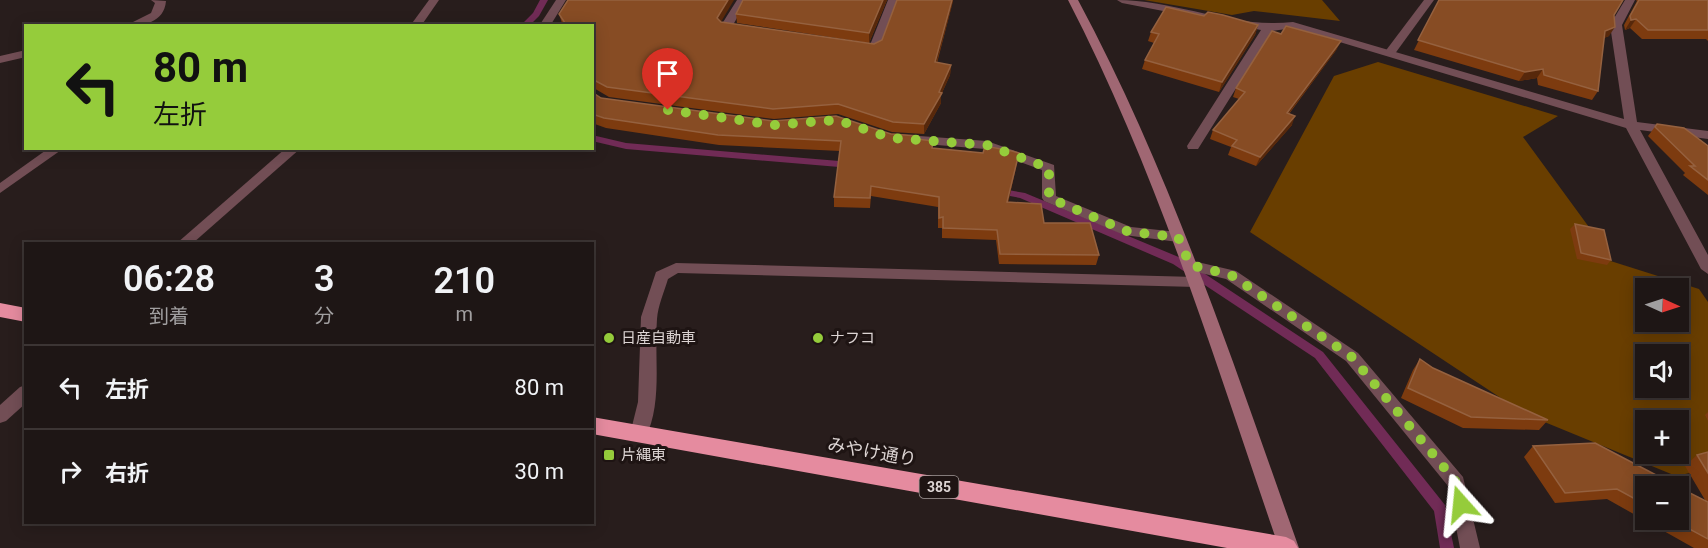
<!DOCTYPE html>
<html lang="ja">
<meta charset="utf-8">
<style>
:root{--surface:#1e1615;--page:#261f1e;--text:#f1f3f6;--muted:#a19fa0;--line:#3c3534}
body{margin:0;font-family:Roboto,"Noto Sans JP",sans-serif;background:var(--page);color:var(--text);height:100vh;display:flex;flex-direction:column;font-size:22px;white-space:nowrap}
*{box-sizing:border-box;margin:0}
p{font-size:20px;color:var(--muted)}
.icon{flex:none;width:33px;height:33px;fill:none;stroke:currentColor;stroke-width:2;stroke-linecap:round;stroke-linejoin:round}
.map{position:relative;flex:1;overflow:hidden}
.drawer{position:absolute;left:24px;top:242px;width:570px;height:282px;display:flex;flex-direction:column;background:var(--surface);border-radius:0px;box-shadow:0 3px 15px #0003,0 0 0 2px var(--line)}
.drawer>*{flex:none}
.banner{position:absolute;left:24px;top:24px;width:570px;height:126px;border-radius:0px;box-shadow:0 3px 15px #0003,0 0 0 2px var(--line);background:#95cc3b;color:#111;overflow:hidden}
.needle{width:39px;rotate:93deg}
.tools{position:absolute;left:1635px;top:278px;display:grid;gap:12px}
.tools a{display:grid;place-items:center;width:54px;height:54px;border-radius:0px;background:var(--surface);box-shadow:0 3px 15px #0003,0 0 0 2px var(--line);font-size:30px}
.pin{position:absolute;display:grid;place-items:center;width:51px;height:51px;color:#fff;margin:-62px -26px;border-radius:50% 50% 50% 0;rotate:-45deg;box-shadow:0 0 6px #0007}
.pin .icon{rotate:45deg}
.me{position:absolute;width:66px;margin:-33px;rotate:342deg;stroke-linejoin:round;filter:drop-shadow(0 0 4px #0008)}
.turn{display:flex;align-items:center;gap:21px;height:126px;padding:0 30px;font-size:27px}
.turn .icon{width:78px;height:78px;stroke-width:2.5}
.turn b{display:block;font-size:42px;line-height:51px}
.eta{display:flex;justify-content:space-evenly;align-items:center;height:102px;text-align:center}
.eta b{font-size:36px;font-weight:600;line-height:42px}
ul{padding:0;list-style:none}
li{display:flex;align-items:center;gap:18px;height:84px;padding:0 30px;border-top:2px solid var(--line)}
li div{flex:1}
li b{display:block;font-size:22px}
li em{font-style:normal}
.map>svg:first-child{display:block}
.forest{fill:#693e00;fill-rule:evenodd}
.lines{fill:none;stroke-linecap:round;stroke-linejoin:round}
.stream{fill:#712b56;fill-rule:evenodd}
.lane{fill:#724e55;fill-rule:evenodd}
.street{fill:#724e55;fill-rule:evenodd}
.secondary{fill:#a06773;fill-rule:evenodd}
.highway{fill:#e58b9f;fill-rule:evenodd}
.wall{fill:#7d3b0f}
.shaded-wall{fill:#57280b}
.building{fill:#874c24;stroke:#95613f;stroke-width:1.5}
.route{stroke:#95cc3b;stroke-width:10;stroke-dasharray:0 18}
.poi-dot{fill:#95cc3b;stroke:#1e1413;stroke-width:2}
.labels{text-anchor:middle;stroke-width:6;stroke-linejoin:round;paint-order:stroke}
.shield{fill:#1e1413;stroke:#a39a99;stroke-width:1.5}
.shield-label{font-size:14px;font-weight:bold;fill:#dcd4d3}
.poi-label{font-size:15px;fill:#dcd4d3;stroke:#1e1413;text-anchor:start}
.near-street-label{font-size:18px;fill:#dcd4d3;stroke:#1e1413}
</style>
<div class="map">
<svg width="1708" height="548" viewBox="0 0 1708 548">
<rect width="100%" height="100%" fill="#281d1c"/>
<g class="forest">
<polygon points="1144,0 1322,0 1340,21 1254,11 1232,15"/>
<path d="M1378,62L1558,116L1523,137L1594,234L1579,251L1699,289L1708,302V469L1676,476L1525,414L1250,232L1334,76ZM1646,288H1678V321H1646ZM1646,354H1678V387H1646ZM1646,420H1678V453H1646Z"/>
</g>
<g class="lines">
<g class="stream">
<polygon points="540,0 548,0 539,16 529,26 520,26 533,13"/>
<polygon points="592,135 626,143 851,162 856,165 851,168 626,149 592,141"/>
<polygon points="997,188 1025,193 1181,258 1323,352 1445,505 1454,548 1440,548 1434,511 1315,358 1173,264 1020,198 994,193 992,191"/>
</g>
<g class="lane">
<polygon points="556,0 566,0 550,26 539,26"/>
<polygon points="1424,0 1434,0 1394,55 1386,55 1384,53"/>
</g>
<g class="street">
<path d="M151,0L166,1C164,23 143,26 125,26L151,13L155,3Z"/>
<polygon points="429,0 439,0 421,26 410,26"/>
<polygon points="737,0 747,0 733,25 745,29 739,32 722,29 720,27"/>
<polygon points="888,0 898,0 880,49 874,52 857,50 857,46 870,45"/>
<path d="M1117,0C1176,0 1234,29 1293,22L1624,119L1610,25L1625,0H1635L1622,25L1637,122L1708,131V139L1640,130L1708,255V274L1701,269L1626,128L1293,28L1272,31L1198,149H1188L1187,146L1261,30L1122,3Z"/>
<polygon points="26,50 26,57 0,63 0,56"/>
<polygon points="906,135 987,141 1054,165 1056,196 1131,227 1178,232 1185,237 1178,242 1124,235 1044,201 1042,198 1042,170 985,149 901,142 900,139"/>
<polygon points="49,148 64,148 0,193 0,183"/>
<polygon points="286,148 301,148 193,243 177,243"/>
<polygon points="1189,260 1236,271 1358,353 1463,477 1480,548 1460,548 1448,486 1346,361 1226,279 1184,269 1182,265"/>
<path d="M676,263L1196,277L1201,278L1204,282L1201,286L1196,287L678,273L668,279C664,292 658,306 657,319C654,358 663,403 645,439L639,441L633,439L630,434L638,402L641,317L656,272Z"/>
<polygon points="26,385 26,403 6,421 0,423 0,405 20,387"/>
</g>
<path class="secondary" d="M1068,0H1078C1171,173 1233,363 1299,548H1279C1216,364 1158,174 1068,0Z"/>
<g class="highway">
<polygon points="0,303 26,308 26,322 0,317"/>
<polygon points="592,417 1286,537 1294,541 1298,548 1227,548 592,434"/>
</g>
</g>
<g class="wall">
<polygon points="887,0 869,43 737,23 736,14"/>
<polygon points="897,0 953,0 952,5 937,63 951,65 950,75 941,95 941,103 924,134 892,132 838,114 774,119 609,97 592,87 592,26 563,26 559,14 721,22 874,44 882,40"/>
<polygon points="1439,0 1614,15 1609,36 1604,38 1598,91 1592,100 1538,85 1537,78 1519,81 1414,50"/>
<polygon points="1636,0 1708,0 1708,41 1706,39 1642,39 1630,28 1625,30 1624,25 1637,1"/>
<polygon points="1204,16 1258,25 1255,35 1219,92 1142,69 1145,60 1154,43 1148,41 1151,32"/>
<polygon points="1337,49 1289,114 1292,125 1256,166 1228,155 1231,147 1210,139 1213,130 1239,99 1233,97 1236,88"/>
<polygon points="592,92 601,98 773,121 918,136 917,139 933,148 983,153 1019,153 1008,202 1099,255 1096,265 999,264 996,240 942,238 942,228 938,228 938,207 871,196 870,208 834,207 834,197 840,151 719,145 606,128 592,123"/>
<polygon points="1657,124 1708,146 1708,195 1683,175 1685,173 1648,136"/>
<polygon points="1575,224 1611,260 1607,265 1577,259 1570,229"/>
<polygon points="1420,359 1433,368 1548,420 1539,430 1463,428 1401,398 1413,370"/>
<polygon points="1708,412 1708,421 1705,415"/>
<polygon points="1533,446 1646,486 1646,519 1678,519 1705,500 1685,466 1697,455 1708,452 1708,548 1694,548 1607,499 1555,503 1524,457"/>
</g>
<g class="shaded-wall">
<polygon points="728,0 734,0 718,27 717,18"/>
<polygon points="883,0 887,0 869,43 869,33"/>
<polygon points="952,0 953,0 952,5 934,72 935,62"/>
<polygon points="1636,19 1630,28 1625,30 1631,20"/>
<polygon points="1258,25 1255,35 1219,92 1222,82"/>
<polygon points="1615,27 1609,36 1599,40 1605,31"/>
<polygon points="1341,41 1337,49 1283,121 1287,113"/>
<polygon points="951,65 950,75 941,95 941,103 924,134 924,124"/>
<polygon points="1543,69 1537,78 1519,81 1525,72"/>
<polygon points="1295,116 1292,125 1256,166 1260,157"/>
<polygon points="1019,153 1017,163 1006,213 1007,202"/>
</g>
<g class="building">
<polygon points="568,0 728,0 717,18 721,22 874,44 882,40 897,0 952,0 935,62 951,65 939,92 942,93 924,124 893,122 838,104 773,109 607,87 592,79 592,26 567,26 559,14"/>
<polygon points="743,0 883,0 869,33 736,14"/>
<polygon points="1439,0 1623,0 1614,15 1615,27 1605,31 1598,91 1544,75 1543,69 1525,72 1418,40"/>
<polygon points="1639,0 1708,0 1708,30 1648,30 1636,19 1631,20 1630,16"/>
<polygon points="1166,7 1204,16 1208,12 1223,15 1258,25 1222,82 1145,60 1159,34 1151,32"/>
<polygon points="1286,26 1341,41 1287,113 1295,116 1260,157 1232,146 1237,140 1213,130 1245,92 1236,88 1272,31 1281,34"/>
<polygon points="592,92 601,98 773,121 836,116 891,134 918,136 916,139 933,141 932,148 983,153 985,146 1012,151 1019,153 1007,202 1041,204 1044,223 1090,223 1099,255 1000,254 997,230 943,228 943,217 939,218 939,197 871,186 870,198 834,197 841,141 718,135 604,118 592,114"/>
<polygon points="1657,124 1684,128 1708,146 1708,180 1690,166 1695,166 1655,127"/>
<polygon points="1575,224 1604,230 1611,260 1581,253"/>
<polygon points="1420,359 1433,368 1548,420 1471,417 1408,388"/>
<polygon points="1595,443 1677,486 1646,486 1646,505 1617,489 1565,493 1533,446"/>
<polygon points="1708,452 1708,473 1697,455"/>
<polygon points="1678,487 1708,502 1708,539 1671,519 1678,519"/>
</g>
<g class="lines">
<polyline class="route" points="668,110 774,125 837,120 891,138 987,145 1049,168 1049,198 1129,232 1178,237 1190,265 1231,275 1352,357 1457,483 1461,504"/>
</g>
<g class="poi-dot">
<circle cx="609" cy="338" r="6"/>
<circle cx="818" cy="338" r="6"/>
<rect x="603" y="449" width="12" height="12" rx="3"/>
</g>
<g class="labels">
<rect class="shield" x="919.5" y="476" width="39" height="22" rx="4.5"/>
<g class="shield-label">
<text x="939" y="492">385</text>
</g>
<g class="poi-label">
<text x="621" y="343">日産自動車</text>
<text x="830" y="343">ナフコ</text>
<text x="621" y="460">片縄東</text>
</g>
<g class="near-street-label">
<text transform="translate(872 452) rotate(10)" y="6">みやけ通り</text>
</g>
</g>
</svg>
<div class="tools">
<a><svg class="needle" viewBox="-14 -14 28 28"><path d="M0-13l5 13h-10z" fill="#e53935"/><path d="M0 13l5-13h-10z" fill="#a19fa0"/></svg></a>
<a><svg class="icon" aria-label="sound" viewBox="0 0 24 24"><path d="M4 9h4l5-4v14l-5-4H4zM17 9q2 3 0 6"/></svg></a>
<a>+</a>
<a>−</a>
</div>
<div class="pin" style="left:668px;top:110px;background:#d93025"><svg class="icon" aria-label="arrive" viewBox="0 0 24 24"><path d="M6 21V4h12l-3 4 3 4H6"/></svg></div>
<svg class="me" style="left:1461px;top:504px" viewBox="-20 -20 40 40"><path d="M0-17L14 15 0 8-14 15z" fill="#95cc3b" stroke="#fff" stroke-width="4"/></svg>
<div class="banner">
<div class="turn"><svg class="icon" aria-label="left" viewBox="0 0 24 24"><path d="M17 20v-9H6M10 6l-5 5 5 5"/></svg><div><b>80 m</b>左折</div></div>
</div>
<section class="drawer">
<div class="eta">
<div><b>06:28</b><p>到着</p></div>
<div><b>3</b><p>分</p></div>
<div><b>210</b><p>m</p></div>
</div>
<ul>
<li><svg class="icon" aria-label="left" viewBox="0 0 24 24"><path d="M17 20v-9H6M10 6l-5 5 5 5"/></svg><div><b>左折</b></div><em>80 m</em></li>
<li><svg class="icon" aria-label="right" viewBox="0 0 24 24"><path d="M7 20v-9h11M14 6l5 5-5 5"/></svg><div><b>右折</b></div><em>30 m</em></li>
</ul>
</section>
</div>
